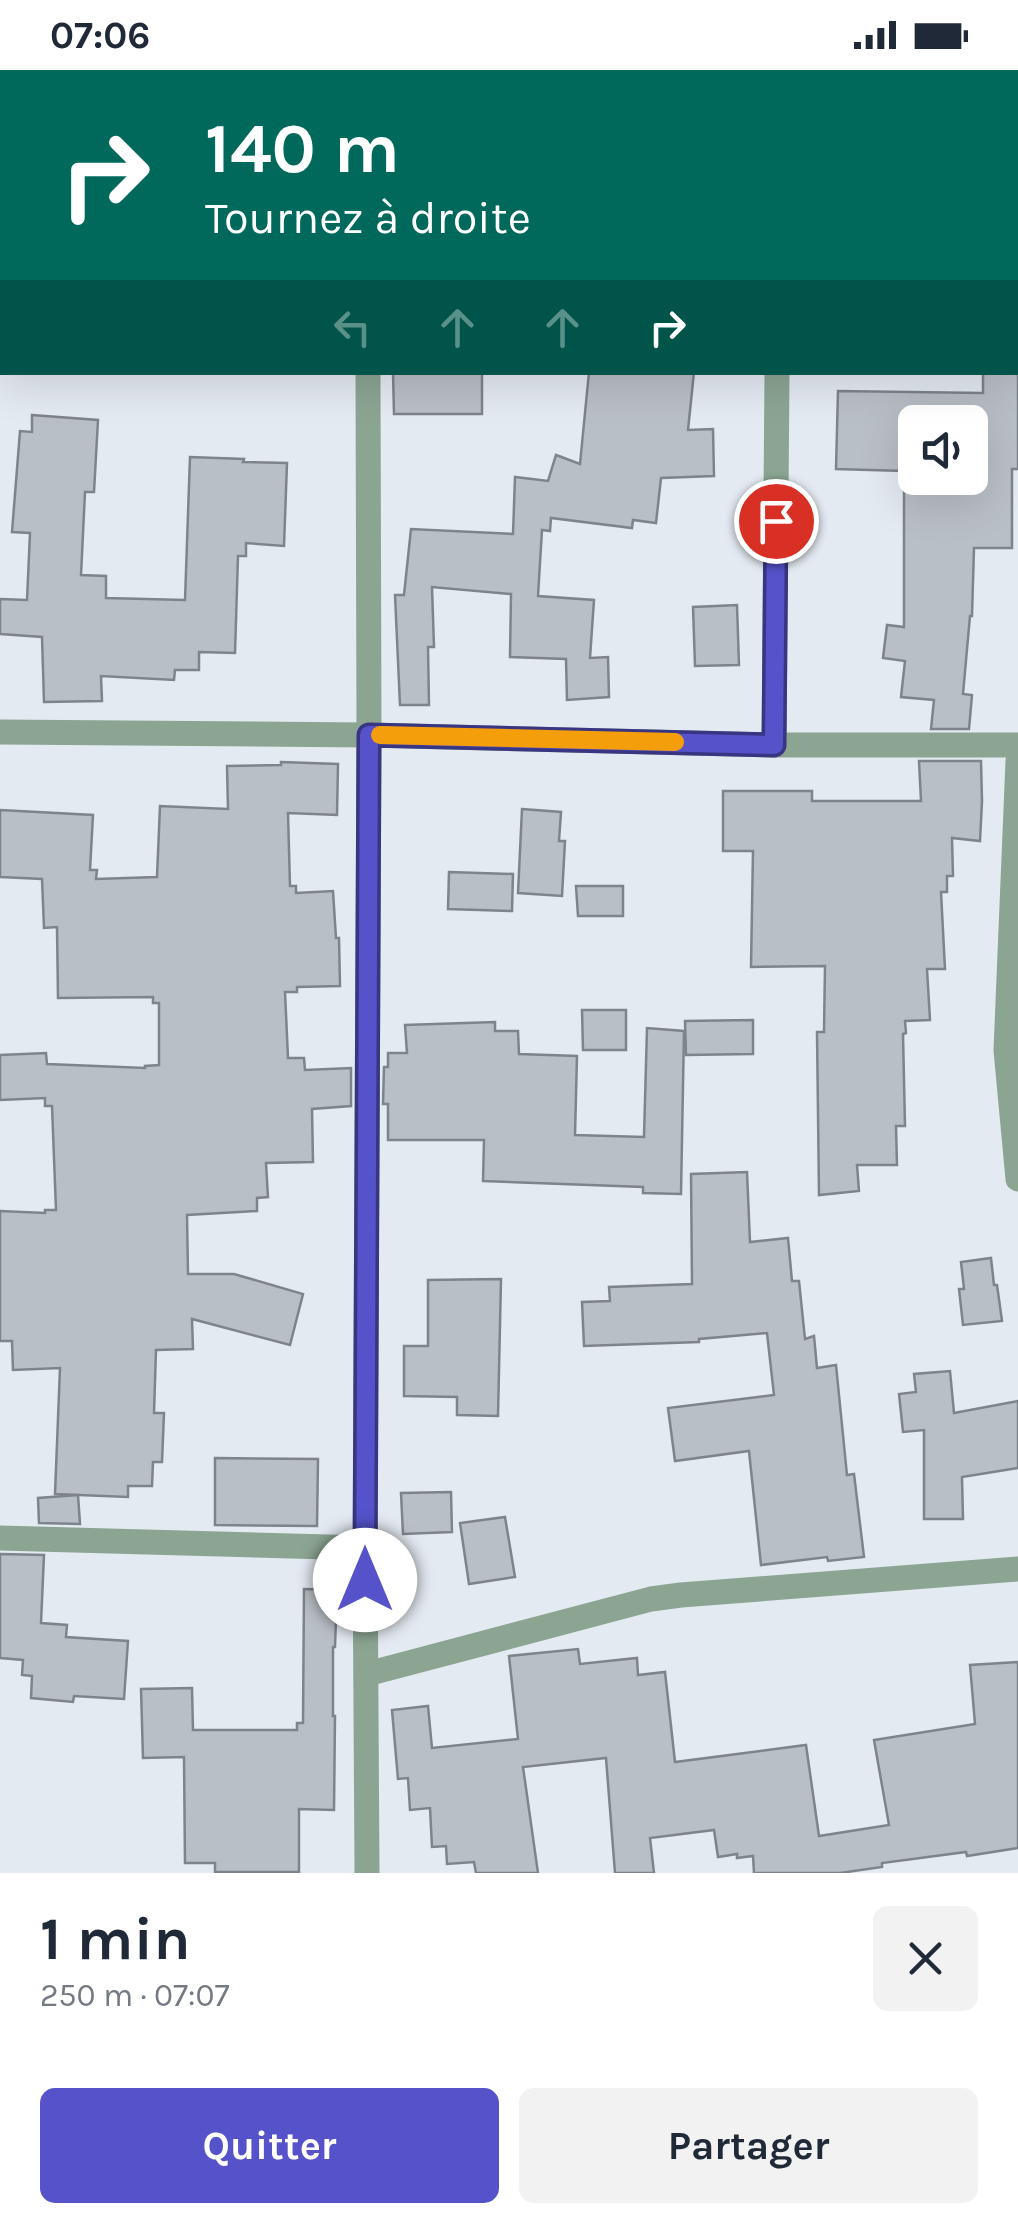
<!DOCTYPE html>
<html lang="fr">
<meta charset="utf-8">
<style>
:root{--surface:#fff;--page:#f2f2f3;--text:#1f2937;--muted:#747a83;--accent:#5653ca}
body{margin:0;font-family:Karla,sans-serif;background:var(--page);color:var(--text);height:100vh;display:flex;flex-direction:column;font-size:38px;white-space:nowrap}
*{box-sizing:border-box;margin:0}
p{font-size:32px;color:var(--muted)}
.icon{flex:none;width:55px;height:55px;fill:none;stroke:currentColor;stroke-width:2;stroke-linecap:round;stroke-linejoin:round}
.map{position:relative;height:1803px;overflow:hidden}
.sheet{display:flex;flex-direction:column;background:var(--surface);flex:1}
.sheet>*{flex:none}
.top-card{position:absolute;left:0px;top:0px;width:1020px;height:305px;box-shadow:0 10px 40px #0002;background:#00695c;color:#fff;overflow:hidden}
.tools{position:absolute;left:898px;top:335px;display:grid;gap:20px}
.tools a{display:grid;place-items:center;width:90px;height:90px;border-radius:15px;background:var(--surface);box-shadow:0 10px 40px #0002;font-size:50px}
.pin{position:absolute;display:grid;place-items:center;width:85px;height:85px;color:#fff;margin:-42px;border:5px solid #fff;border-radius:50%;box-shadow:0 2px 10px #0007}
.me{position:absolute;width:110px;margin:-55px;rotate:0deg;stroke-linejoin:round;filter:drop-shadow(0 0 8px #0008)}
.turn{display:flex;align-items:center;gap:35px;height:210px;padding:0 40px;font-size:45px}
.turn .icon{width:130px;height:130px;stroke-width:2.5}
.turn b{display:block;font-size:70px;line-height:85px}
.lanes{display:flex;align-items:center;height:95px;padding:0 40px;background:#0003;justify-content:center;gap:50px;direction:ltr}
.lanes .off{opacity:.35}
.round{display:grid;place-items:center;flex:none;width:105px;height:105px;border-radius:15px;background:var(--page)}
.summary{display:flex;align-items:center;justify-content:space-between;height:170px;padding:0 40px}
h1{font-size:60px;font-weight:700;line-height:75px}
.primary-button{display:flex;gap:20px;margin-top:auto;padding:20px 40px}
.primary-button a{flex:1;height:115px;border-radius:15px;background:var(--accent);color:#fff;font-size:40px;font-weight:700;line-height:115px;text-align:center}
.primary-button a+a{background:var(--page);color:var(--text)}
.status{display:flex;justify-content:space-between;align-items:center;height:70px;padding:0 50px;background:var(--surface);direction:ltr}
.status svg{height:28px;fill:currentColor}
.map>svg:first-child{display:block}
.building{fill:#b9bfc6;stroke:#7e848b;stroke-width:2.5;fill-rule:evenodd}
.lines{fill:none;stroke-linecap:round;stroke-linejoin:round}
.minor{stroke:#8ca593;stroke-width:25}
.route-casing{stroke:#383683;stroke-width:25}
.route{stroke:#5653ca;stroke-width:18}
.slow{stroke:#f59e0b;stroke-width:18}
</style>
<div class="status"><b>07:06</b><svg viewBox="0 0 49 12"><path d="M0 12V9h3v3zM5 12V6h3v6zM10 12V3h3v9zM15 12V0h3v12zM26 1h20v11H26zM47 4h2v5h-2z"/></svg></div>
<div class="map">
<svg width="1018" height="1803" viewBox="0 0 1018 1803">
<rect width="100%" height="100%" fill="#e4eaf2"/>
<g class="building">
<polygon points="393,302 482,302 482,344 394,344"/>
<polygon points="589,302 694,302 688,360 713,359 714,406 661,408 656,453 633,450 632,458 551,448 550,461 542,460 538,526 594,530 590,588 608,587 609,627 567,630 566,589 510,587 511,524 432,517 434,577 428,577 429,635 400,635 395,525 404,525 411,459 513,464 515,407 548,411 556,385 580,394"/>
<path d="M983,302H1018V399H1012V478H974L972,546H970L963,624L972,625L969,659H931L934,630L901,627L905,591L883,588L887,555L904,557V401L836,399L838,321L983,323ZM915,352H970V408H915Z"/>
<polygon points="32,345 98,350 94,422 85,422 81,505 106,506 106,528 185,530 190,387 244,389 243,392 287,393 284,476 246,473 246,486 238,486 235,583 199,582 199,600 175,600 174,610 101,606 102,631 44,632 42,567 0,564 0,529 27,530 30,463 12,462 20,361 32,362"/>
<polygon points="737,535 739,595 695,596 693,537"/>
<polygon points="919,691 981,691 982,731 980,771 952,768 953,806 947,806 947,822 941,822 945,899 927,899 930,950 905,951 906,963 903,964 905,1056 896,1056 897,1095 857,1095 859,1121 819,1125 817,962 824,962 825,896 751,897 753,781 723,781 723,721 812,721 812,731 921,731"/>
<polygon points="281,692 338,694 337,745 288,743 290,816 296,816 296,823 333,821 336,868 339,868 340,916 297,917 297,922 285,922 288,988 304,988 305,1000 351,998 351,1036 312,1039 313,1092 266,1093 268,1127 257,1128 257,1141 187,1145 188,1204 234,1204 303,1224 290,1275 192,1249 193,1279 156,1280 154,1343 164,1343 162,1392 153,1392 152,1416 128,1416 128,1427 55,1424 60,1298 13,1300 12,1271 0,1271 0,1141 45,1143 45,1140 56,1140 52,1036 45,1036 45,1028 0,1030 0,985 46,983 47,994 145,998 145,996 159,995 159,933 153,933 153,927 58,928 57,857 44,858 42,809 0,807 0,740 93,745 90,800 97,800 96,809 157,807 160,736 228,739 227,696 281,695"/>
<polygon points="522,739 561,742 559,771 565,771 562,826 518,823"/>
<polygon points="449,802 513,804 512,841 448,839"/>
<polygon points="576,816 623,816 623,846 578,846"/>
<polygon points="582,940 626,940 626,980 583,980"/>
<polygon points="753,950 753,984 686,985 685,951"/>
<polygon points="495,952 495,961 518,961 519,984 577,986 575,1065 644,1067 647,958 684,961 681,1124 643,1123 643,1117 483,1111 484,1070 388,1070 388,1034 383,1034 384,997 388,997 388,983 407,983 405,955"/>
<polygon points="747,1102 750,1172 788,1168 792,1211 799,1211 805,1269 814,1266 817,1298 836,1295 847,1405 854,1404 864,1487 828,1491 827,1487 761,1495 749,1381 675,1391 668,1338 774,1325 767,1263 699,1269 699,1272 584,1276 582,1232 610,1231 609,1217 692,1214 691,1104"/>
<polygon points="991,1188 994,1215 997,1215 1002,1251 963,1255 959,1219 964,1219 961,1192"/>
<polygon points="501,1209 498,1346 457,1345 457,1327 404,1326 404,1276 428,1276 428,1210"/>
<polygon points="950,1301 954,1343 1018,1331 1018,1398 962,1407 963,1449 924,1449 924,1360 903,1362 899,1324 916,1322 914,1304"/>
<polygon points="215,1388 318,1389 317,1456 215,1455"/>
<polygon points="451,1422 452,1462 403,1464 401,1423"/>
<polygon points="78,1425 80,1454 39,1453 38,1428"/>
<polygon points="505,1447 515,1507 469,1514 460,1453"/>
<polygon points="0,1484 44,1485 41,1553 67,1555 66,1567 128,1571 124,1629 74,1626 73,1632 31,1628 32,1606 22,1605 23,1590 0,1588"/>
<polygon points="304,1519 337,1520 335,1577 333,1577 333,1646 335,1646 334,1740 299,1739 299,1802 215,1802 215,1793 185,1793 184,1687 143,1688 141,1619 192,1618 193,1660 297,1660 297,1653 303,1653"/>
<polygon points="578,1579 580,1594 637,1588 638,1605 665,1602 675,1692 806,1675 819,1766 889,1755 874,1670 975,1654 970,1595 1018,1592 1018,1778 967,1786 966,1782 882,1793 882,1797 840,1803 754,1803 753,1786 737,1788 737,1784 718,1787 714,1760 650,1768 654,1803 615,1803 606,1688 523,1697 538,1803 476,1803 474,1792 447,1794 446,1776 432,1777 430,1738 410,1740 408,1708 398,1709 392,1640 428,1636 432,1678 518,1669 509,1586"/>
</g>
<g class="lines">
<g class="minor">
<polyline points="367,0 367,2"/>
<polyline points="780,2 780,0"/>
<polyline points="0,662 369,665 774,675 1018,675"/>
<polyline points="774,675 777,302"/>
<polyline points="1018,691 1006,980 1018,1109"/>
<polyline points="0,1468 365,1478"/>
<polyline points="367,1604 651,1529 681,1525 1018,1499"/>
<polyline points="367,1803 365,1478 369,665 368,302"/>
</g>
</g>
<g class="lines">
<defs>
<polyline id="route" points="365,1510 369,665 774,675 776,451"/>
</defs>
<use href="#route" class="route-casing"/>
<use href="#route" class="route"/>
<polyline class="slow" points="380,665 675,672"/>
</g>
</svg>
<div class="tools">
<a><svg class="icon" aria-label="sound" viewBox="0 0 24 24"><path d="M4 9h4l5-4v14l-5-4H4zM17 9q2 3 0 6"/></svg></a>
</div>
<div class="pin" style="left:776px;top:451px;background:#d93025"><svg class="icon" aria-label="arrive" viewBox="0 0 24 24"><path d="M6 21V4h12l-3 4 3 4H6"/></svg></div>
<svg class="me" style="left:365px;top:1510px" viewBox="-20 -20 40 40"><circle r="19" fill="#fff"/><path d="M0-13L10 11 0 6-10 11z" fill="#5653ca"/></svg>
<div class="top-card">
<div class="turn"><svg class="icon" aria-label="right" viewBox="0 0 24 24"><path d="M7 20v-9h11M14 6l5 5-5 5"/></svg><div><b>140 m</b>Tournez à droite</div></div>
<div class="lanes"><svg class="icon off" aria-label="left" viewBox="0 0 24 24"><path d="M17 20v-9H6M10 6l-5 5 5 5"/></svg><svg class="icon off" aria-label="ahead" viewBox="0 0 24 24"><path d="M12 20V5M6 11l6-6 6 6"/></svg><svg class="icon off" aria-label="ahead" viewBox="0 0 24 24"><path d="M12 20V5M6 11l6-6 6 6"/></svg><svg class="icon" aria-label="right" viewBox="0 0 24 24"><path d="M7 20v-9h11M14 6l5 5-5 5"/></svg></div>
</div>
</div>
<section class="sheet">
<div class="summary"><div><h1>1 min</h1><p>250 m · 07:07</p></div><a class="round"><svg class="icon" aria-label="close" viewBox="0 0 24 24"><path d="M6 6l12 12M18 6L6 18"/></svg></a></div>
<div class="primary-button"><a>Quitter</a><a>Partager</a></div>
</section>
